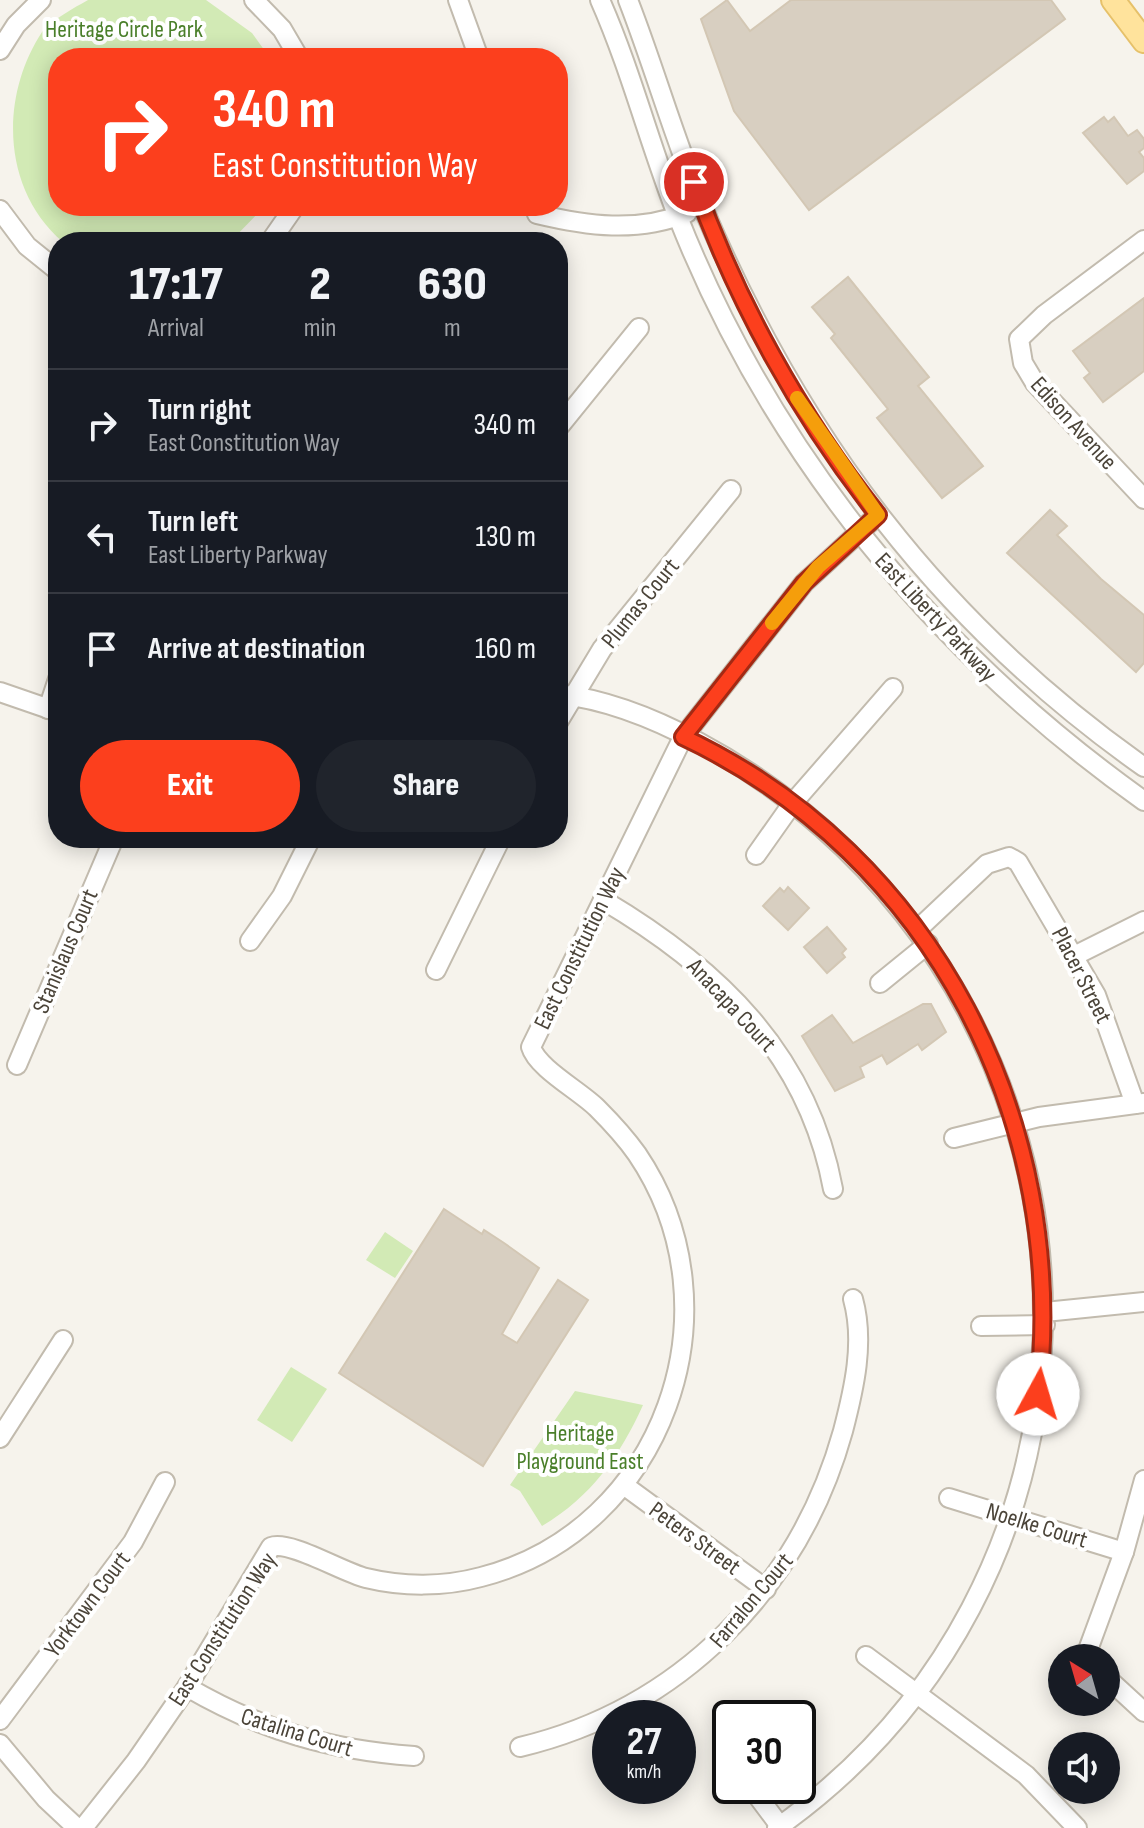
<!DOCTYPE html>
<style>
:root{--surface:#171b24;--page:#20242c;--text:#f1f3f6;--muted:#9ea1a6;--line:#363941;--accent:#fc3f1d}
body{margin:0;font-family:"Sofia Sans Condensed",sans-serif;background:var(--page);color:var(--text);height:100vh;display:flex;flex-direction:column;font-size:30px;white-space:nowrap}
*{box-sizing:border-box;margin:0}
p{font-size:26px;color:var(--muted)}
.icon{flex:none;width:44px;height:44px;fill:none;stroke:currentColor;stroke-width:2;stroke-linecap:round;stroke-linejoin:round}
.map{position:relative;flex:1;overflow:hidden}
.details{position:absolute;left:48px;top:232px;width:520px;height:616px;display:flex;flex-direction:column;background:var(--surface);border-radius:32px;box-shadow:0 4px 20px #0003}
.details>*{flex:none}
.hud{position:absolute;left:48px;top:48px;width:520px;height:168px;border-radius:32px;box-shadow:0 4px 20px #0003;background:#fc3f1d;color:#fff;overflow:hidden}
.needle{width:52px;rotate:323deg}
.fabs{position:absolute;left:1048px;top:1644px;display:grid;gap:16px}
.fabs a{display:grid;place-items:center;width:72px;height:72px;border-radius:50%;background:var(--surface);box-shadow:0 4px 20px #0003;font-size:40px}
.speed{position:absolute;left:592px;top:1700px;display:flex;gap:16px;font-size:40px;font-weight:700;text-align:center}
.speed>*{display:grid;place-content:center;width:104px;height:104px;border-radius:50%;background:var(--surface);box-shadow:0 4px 20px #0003;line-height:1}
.speed small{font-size:20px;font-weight:400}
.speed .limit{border:4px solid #111;border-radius:12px;background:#fff;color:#111}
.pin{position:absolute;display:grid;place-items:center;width:68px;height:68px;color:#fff;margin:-34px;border:4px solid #fff;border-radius:50%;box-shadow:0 2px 8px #0007}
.me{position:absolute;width:88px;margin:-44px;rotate:6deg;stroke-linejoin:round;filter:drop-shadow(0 0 6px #0008)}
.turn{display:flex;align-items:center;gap:28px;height:168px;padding:0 32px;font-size:36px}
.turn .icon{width:104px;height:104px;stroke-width:2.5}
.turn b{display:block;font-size:56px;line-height:68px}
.eta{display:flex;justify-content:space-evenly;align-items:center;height:136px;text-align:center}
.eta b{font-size:48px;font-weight:800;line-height:56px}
.primary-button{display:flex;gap:16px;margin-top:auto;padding:16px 32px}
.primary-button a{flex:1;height:92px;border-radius:48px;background:var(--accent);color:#fff;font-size:32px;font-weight:800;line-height:92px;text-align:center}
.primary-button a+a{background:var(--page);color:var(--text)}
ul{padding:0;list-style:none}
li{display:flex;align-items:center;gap:24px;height:112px;padding:0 32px;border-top:2px solid var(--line)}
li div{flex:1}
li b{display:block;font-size:30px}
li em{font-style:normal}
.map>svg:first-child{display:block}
.green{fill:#d2eab5}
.building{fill:#d8cfc1;stroke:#d3c7b4;stroke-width:2}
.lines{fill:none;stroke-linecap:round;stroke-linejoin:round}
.minor-casing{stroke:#c2bbae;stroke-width:22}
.major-casing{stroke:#e6c16a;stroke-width:26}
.minor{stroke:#fff;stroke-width:18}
.major{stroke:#ffe39c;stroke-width:22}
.route-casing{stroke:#a42913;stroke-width:20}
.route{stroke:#fc3f1d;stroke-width:14}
.slow{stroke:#f59e0b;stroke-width:14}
.labels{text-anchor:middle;stroke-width:8;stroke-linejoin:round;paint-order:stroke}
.park-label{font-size:24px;fill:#4a7f2a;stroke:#fff}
.street-label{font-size:24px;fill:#4b4439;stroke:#fff}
</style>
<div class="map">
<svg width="1144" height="1828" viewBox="0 0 1144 1828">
<rect width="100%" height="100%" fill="#f6f3ec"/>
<g class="green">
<path d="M88,0H206L252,33L270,58H58V206H265L230,242H63C1,189 0,96 42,32C55,18 72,9 88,0Z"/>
<polygon points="385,1232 413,1251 395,1278 366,1260"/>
<polygon points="291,1367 327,1389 292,1442 257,1420"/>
<path d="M575,1391L643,1405C620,1456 591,1497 542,1526L520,1491L510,1485Z"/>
</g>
<g class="building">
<polygon points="727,0 750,31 791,0 1051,0 1065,19 809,210 734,111 701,19"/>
<polygon points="1104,117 1108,122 1114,117 1128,136 1137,130 1144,139 1144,148 1139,152 1144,158 1144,171 1127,184 1083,133"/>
<polygon points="848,277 929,377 918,386 983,466 942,498 877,418 888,409 831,338 835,334 812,307"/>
<polygon points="1144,298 1144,371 1103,402 1084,378 1090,373 1073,351"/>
<polygon points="1050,510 1067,526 1057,535 1101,579 1144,615 1144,663 1136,672 1007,553"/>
<polygon points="788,887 809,908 788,930 763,906 780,888 784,892"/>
<polygon points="827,927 846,949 842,953 845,957 827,973 804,947"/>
<polygon points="923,1004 931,1004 946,1032 922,1050 918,1044 887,1064 882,1055 860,1067 864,1077 835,1091 802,1036 832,1015 853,1043"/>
<polygon points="444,1209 482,1234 484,1230 504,1243 539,1268 502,1334 517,1343 558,1280 588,1300 483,1466 339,1373"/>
</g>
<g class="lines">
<defs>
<g id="minor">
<polyline points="254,0 282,29 299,58"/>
<polyline points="458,0 479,58"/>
<path d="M600,0C631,70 650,146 678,217C772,455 936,653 1144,801"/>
<path d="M628,0C655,69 675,142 704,210C801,439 940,623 1144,767"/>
<polyline points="0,50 16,25 41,0"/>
<path d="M534,206L537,214C587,226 637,233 687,213"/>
<polyline points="0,210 27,246 58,271"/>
<polyline points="1144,240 1044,315 1019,339 1023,363 1035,383 1144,499"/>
<polyline points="270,242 295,206"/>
<polyline points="558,428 639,328"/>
<polyline points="0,692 58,712"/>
<path d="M558,694C649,704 754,768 822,828C1130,1100 1117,1587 777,1828"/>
<polyline points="48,709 58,679"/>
<polyline points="558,722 602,649 731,490"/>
<polyline points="756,855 792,804 893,688"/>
<path d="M603,900C718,968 808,1054 833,1189"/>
<polyline points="917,930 987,864 1009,857 1018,862 1096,995 1135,1104"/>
<polyline points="250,941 282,896 311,838"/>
<polyline points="1076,955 1144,921"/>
<polyline points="436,970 501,838"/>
<polyline points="880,983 928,944"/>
<polyline points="17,1065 114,838"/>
<polyline points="954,1138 1039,1117 1144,1103"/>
<polyline points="1045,1312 1144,1302"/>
<polyline points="981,1326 1045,1325"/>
<polyline points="0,1438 63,1340"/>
<polyline points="625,1486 766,1589"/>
<polyline points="949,1498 1124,1552"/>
<polyline points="866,1656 1026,1775 1077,1828"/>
<polyline points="1085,1658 1124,1552 1144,1480"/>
<polyline points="1106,1677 1144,1712"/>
<path d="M187,1687C261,1730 329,1750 414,1756"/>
<polyline points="0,1720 133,1542 165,1482"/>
<polyline points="0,1744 46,1799 77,1828"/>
<path d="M520,1747C679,1709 799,1589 843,1431C854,1389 865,1342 853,1299"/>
<polyline points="750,1786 780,1826"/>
<path d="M83,1828L136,1761L187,1687L271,1547C290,1540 342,1572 366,1578C403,1587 444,1587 481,1577C664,1530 742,1309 637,1154C625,1137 611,1122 597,1108C580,1091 537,1068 531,1047L683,737L804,583L878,515"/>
</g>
<polyline id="major" points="1113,0 1144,41"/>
</defs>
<use href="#minor" class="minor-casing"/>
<use href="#major" class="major-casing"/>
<use href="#minor" class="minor"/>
<use href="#major" class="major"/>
</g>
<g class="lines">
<defs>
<path id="route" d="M694,182C736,301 800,416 878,515L804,583L683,737C934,855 1069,1123 1038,1394"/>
</defs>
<use href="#route" class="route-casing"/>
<use href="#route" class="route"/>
<polyline class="slow" points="772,623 818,567 878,515 797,398"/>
</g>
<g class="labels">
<g class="park-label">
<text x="124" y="37">Heritage Circle Park</text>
<text x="580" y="1441">Heritage<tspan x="580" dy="28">Playground East</tspan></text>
</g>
<g class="street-label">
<text transform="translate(1074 423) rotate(48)" y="8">Edison Avenue</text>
<text transform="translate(640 603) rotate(-51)" y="8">Plumas Court</text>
<text transform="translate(936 617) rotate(47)" y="8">East Liberty Parkway</text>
<text transform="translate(579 948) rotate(-64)" y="8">East Constitution Way</text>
<text transform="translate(65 951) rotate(-67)" y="8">Stanislaus Court</text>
<text transform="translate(1082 975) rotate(63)" y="8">Placer Street</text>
<text transform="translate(732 1005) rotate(47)" y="8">Anacapa Court</text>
<text transform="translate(1037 1525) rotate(17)" y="8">Noelke Court</text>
<text transform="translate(695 1538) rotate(36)" y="8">Peters Street</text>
<text transform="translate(751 1600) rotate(-50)" y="8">Farralon Court</text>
<text transform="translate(87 1604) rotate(-53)" y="8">Yorktown Court</text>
<text transform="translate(222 1629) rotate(-57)" y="8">East Constitution Way</text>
<text transform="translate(297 1732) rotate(17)" y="8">Catalina Court</text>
</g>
</g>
</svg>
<div class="fabs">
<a><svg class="needle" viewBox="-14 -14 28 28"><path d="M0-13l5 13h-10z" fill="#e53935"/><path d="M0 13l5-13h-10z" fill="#9ea1a6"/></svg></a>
<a><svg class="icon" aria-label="sound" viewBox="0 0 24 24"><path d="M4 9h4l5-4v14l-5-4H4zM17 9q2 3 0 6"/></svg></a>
</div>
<div class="speed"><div>27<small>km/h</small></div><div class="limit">30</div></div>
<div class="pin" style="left:694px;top:182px;background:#d93025"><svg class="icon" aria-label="arrive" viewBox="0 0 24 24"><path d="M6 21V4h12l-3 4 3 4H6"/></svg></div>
<svg class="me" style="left:1038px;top:1394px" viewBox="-20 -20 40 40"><circle r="19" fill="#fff"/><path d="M0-13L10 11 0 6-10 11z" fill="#fc3f1d"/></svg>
<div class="hud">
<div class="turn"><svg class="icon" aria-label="right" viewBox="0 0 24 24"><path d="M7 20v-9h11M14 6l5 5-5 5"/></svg><div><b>340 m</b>East Constitution Way</div></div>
</div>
<section class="details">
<div class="eta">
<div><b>17:17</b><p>Arrival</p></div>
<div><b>2</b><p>min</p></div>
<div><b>630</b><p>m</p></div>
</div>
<ul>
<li><svg class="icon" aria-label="right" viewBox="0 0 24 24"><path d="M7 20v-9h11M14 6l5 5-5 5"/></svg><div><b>Turn right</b><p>East Constitution Way</p></div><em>340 m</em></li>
<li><svg class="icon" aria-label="left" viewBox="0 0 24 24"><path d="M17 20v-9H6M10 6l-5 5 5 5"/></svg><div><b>Turn left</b><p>East Liberty Parkway</p></div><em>130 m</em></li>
<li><svg class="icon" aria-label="arrive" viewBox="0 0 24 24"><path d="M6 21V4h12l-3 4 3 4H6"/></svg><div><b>Arrive at destination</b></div><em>160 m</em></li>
</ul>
<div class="primary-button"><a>Exit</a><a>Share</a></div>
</section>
</div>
